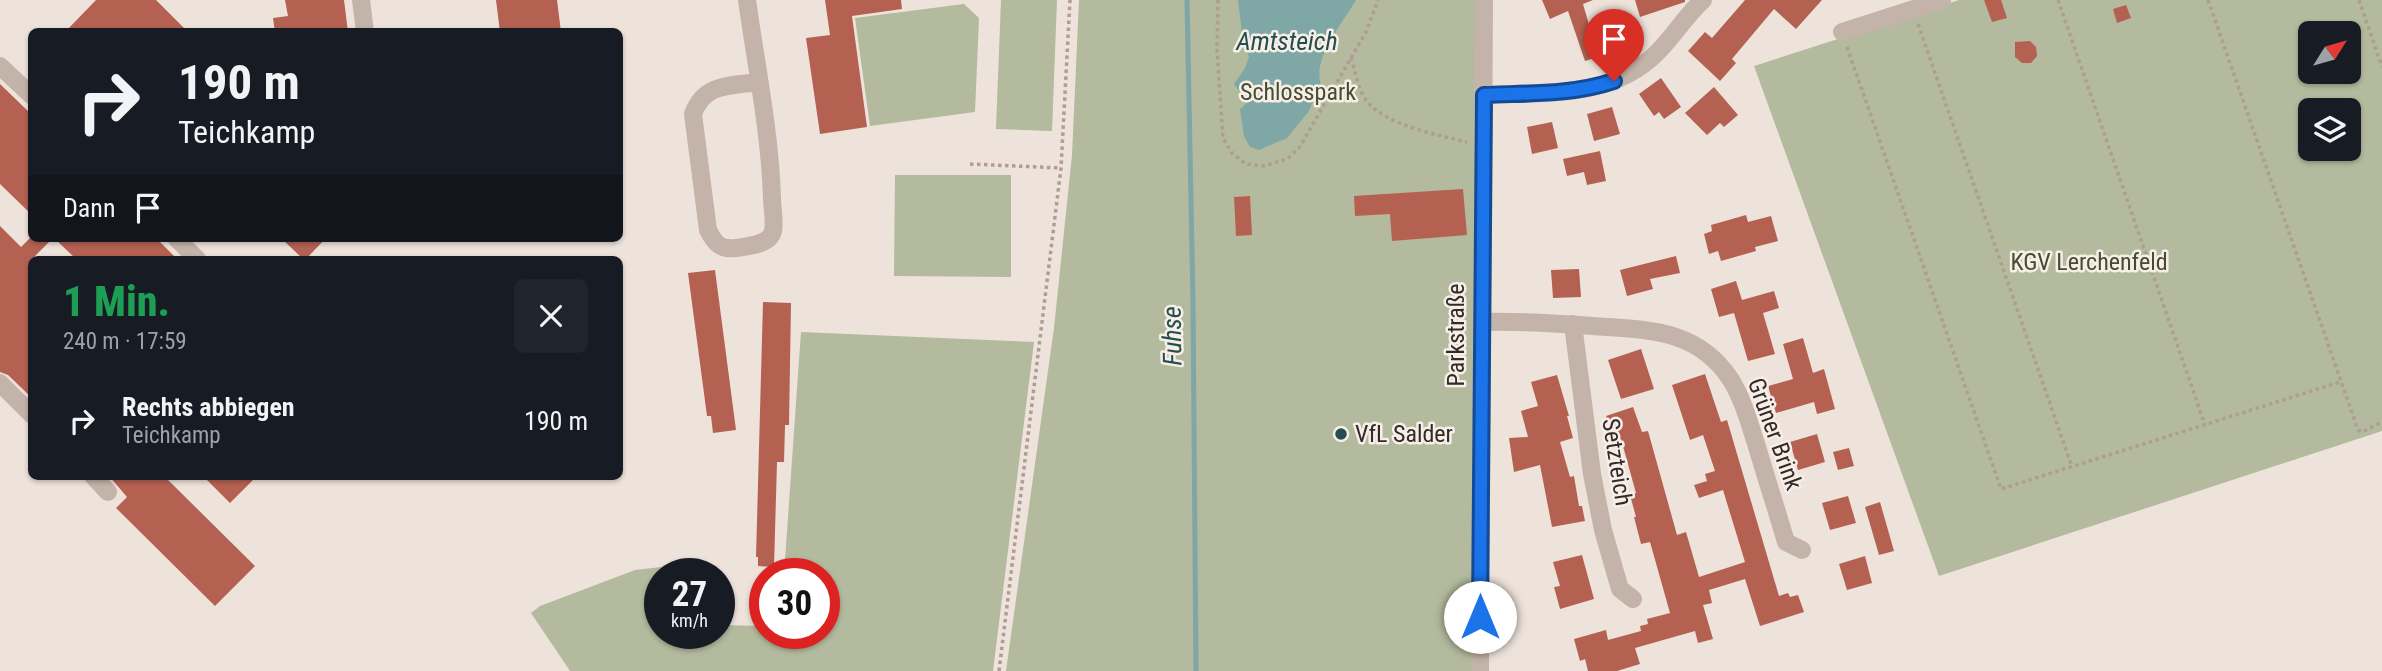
<!DOCTYPE html>
<html lang="de">
<meta charset="utf-8">
<style>
:root{--surface:#171b24;--page:#20242c;--text:#f1f3f6;--muted:#9ea1a6}
body{margin:0;font-family:"Roboto Condensed",sans-serif;background:var(--page);color:var(--text);height:100vh;display:flex;flex-direction:column;font-size:26px;white-space:nowrap}
*{box-sizing:border-box;margin:0}
p{font-size:23px;color:var(--muted)}
.icon{flex:none;width:38px;height:38px;fill:none;stroke:currentColor;stroke-width:2;stroke-linecap:round;stroke-linejoin:round}
.map{position:relative;flex:1;overflow:hidden}
.panel{position:absolute;left:28px;top:256px;width:595px;height:224px;display:flex;flex-direction:column;background:var(--surface);border-radius:10px;box-shadow:0 2px 5px #0004}
.panel>*{flex:none}
.hud{position:absolute;left:28px;top:28px;width:595px;height:214px;border-radius:10px;box-shadow:0 2px 5px #0004;background:#171b24;color:var(--text);overflow:hidden}
.needle{width:46px;rotate:53deg}
.tools{position:absolute;left:2298px;top:21px;display:grid;gap:14px}
.tools a{display:grid;place-items:center;width:63px;height:63px;border-radius:10px;background:var(--surface);box-shadow:0 2px 5px #0004;font-size:35px}
.speed{position:absolute;left:644px;top:558px;display:flex;gap:14px;font-size:35px;font-weight:700;text-align:center}
.speed>*{display:grid;place-content:center;width:91px;height:91px;border-radius:50%;background:var(--surface);box-shadow:0 2px 5px #0004;line-height:1}
.speed small{font-size:18px;font-weight:400}
.speed .limit{border:10px solid #d22;background:#fff;color:#111}
.pin{position:absolute;display:grid;place-items:center;width:60px;height:60px;color:#fff;margin:-72px -30px;border-radius:50% 50% 50% 0;rotate:-45deg;box-shadow:0 0 7px #0007}
.pin .icon{rotate:45deg}
.me{position:absolute;width:77px;margin:-38px;rotate:0deg;stroke-linejoin:round;filter:drop-shadow(0 0 5px #0008)}
.turn{display:flex;align-items:center;gap:24px;height:147px;padding:0 35px;font-size:32px}
.turn .icon{width:91px;height:91px;stroke-width:2.5}
.turn b{display:block;font-size:49px;line-height:60px}
.then{display:flex;align-items:center;height:66px;padding:0 35px;background:#0003;gap:14px;font-size:26px}
.round{display:grid;place-items:center;flex:none;width:74px;height:74px;border-radius:10px;background:var(--page)}
.head{display:flex;align-items:center;justify-content:space-between;height:119px;padding:0 35px}
h1{font-size:42px;font-weight:800;line-height:52px;color:#1e9e55}
ul{padding:0;list-style:none}
li{display:flex;align-items:center;gap:21px;height:91px;padding:0 35px}
li div{flex:1}
li b{display:block;font-size:26px}
li em{font-style:normal}
.map>svg:first-child{display:block}
.green{fill:#b3ba9d;fill-rule:evenodd}
.water{fill:#7ea7a5}
.lines{fill:none;stroke-linecap:round;stroke-linejoin:round}
.stream{stroke:#7ea7a5;stroke-width:5}
.building{fill:#b56152}
.path{stroke:#af9d93;stroke-width:3.5;stroke-dasharray:3.5 3.5;stroke-linecap:butt}
.minor{stroke:#c4b3a9;stroke-width:18}
.route-casing{stroke:#114b97;stroke-width:18}
.route{stroke:#1a73e8;stroke-width:12}
.poi-dot{fill:#234e4d;stroke:#f6eee7;stroke-width:2.5}
.labels{text-anchor:middle;stroke-width:5;stroke-linejoin:round;paint-order:stroke}
.park-label{font-size:24px;fill:#444d2f;stroke:#f6eee7}
.street-label{font-size:24px;fill:#322a28;stroke:#f6eee7}
.poi-label{font-size:24px;fill:#322a28;stroke:#f6eee7;text-anchor:start}
.water-label{font-size:26px;font-style:italic;fill:#234e4d;stroke:#f6eee7}
</style>
<div class="map">
<svg width="2382" height="671" viewBox="0 0 2382 671">
<rect width="100%" height="100%" fill="#eee3db"/>
<g class="green">
<polygon points="1001,0 1057,0 1052,131 996,129"/>
<polygon points="1079,0 1475,0 1474,671 1006,671 1054,328 1072,155"/>
<path d="M1959,0H2382V431L1939,576L1754,66ZM2310,33H2348V72H2310ZM2310,110H2348V149H2310Z"/>
<polygon points="964,4 979,18 975,112 870,126 855,18"/>
<polygon points="895,175 1011,175 1011,277 894,276"/>
<polygon points="801,332 1034,342 993,671 570,671 531,613 540,606 635,570 705,562 707,574 660,574 660,634 719,634 719,625 765,626 765,634 824,634 824,574 784,574"/>
</g>
<path class="water" d="M1238,0H1356C1342,25 1304,66 1326,94H1316L1309,111L1287,138L1259,150L1250,147L1244,136L1240,109L1248,102L1234,84L1245,68L1249,57L1243,41Z"/>
<g class="lines">
<polyline class="stream" points="1187,0 1193,302 1196,671"/>
</g>
<g class="building">
<polygon points="96,0 156,0 188,32 65,32"/>
<polygon points="285,0 344,0 348,32 275,32 273,18 288,16"/>
<polygon points="496,0 557,0 561,32 500,32"/>
<polygon points="825,0 901,0 902,9 852,16 867,127 820,134 806,38 830,35"/>
<polygon points="1542,0 1593,0 1583,4 1597,52 1625,30 1634,40 1623,49 1585,61 1568,11 1550,19"/>
<polygon points="1635,0 1685,0 1685,2 1640,17"/>
<polygon points="1745,0 1822,0 1796,29 1774,9 1732,59 1736,63 1720,81 1688,51 1705,32 1712,38"/>
<polygon points="1984,0 2001,0 2007,18 1992,22"/>
<polygon points="2126,5 2131,18 2117,23 2113,9"/>
<polygon points="2030,41 2036,47 2037,56 2031,63 2022,63 2015,57 2015,42"/>
<polygon points="1661,78 1681,107 1664,119 1659,112 1654,116 1639,94"/>
<polygon points="0,84 32,115 32,215 0,184"/>
<polygon points="1714,87 1738,115 1724,127 1720,123 1707,135 1685,113"/>
<polygon points="1612,107 1620,134 1594,141 1587,114"/>
<polygon points="1552,122 1558,148 1532,154 1527,127"/>
<polygon points="1600,151 1606,181 1587,185 1584,172 1567,176 1563,159"/>
<polygon points="1463,189 1467,235 1392,241 1390,214 1355,216 1354,196"/>
<polygon points="1250,196 1252,235 1236,236 1234,197"/>
<polygon points="1746,215 1748,222 1771,216 1778,241 1755,247 1756,251 1721,261 1718,251 1709,254 1704,234 1712,231 1711,225"/>
<polygon points="0,226 21,247 30,238 53,238 32,259 32,398 8,375 0,372"/>
<polygon points="54,238 156,238 177,259 76,259"/>
<polygon points="281,238 326,238 306,259 303,259"/>
<polygon points="1676,256 1680,273 1650,279 1653,289 1627,296 1620,270"/>
<polygon points="1579,269 1581,297 1553,298 1551,270"/>
<polygon points="715,270 736,430 713,433 711,416 707,416 688,273"/>
<polygon points="1736,281 1742,300 1774,291 1779,308 1763,313 1775,354 1748,361 1734,313 1719,317 1711,289"/>
<polygon points="763,302 791,303 789,425 785,425 784,462 777,462 774,567 758,566 758,557 756,557"/>
<polygon points="1803,338 1813,373 1824,369 1835,409 1817,414 1814,402 1776,413 1768,386 1793,379 1783,344"/>
<polygon points="1641,349 1654,389 1621,399 1608,360"/>
<polygon points="1705,374 1721,422 1727,420 1779,596 1788,593 1790,597 1798,595 1804,612 1760,626 1745,579 1709,590 1712,603 1703,605 1713,639 1698,643 1695,631 1635,648 1640,664 1617,671 1588,671 1585,659 1580,661 1574,639 1606,630 1608,640 1641,631 1640,626 1648,624 1647,619 1670,613 1650,542 1641,544 1634,517 1636,517 1630,495 1636,493 1621,439 1614,441 1606,416 1633,407 1642,432 1648,431 1677,535 1686,532 1699,577 1745,562 1723,490 1699,498 1694,485 1707,481 1705,474 1715,471 1703,435 1690,440 1672,385"/>
<polygon points="1557,375 1569,416 1567,416 1573,438 1560,442 1570,477 1574,476 1579,506 1582,506 1585,521 1552,527 1540,465 1514,472 1509,438 1528,437 1521,411 1538,406 1531,382"/>
<polygon points="1817,434 1825,462 1798,470 1790,442"/>
<polygon points="1849,448 1854,466 1838,470 1833,452"/>
<polygon points="109,476 164,476 255,566 215,606 116,508 127,497"/>
<polygon points="203,476 257,476 230,503"/>
<polygon points="1848,496 1856,523 1830,530 1822,503"/>
<polygon points="1880,502 1894,551 1879,555 1865,507"/>
<polygon points="1582,555 1594,599 1560,609 1554,587 1560,586 1553,562"/>
<polygon points="1865,556 1872,583 1847,590 1839,564"/>
</g>
<g class="lines">
<g class="path">
<polyline points="1218,0 1217,51 1223,138 1232,153 1246,164 1264,166 1287,159 1299,148 1366,32 1378,0"/>
<polyline points="2058,0 2205,425"/>
<polyline points="2208,0 2358,430 2362,432 2382,422"/>
<polyline points="2359,0 2382,67"/>
<polyline points="1918,24 2072,467"/>
<polyline points="1847,47 2001,489 2340,382"/>
<path d="M1351,58C1355,70 1358,89 1366,100C1384,125 1438,135 1467,142"/>
<polyline points="970,164 1061,168"/>
<polyline points="999,671 1061,168 1070,0"/>
</g>
<g class="minor">
<polyline points="361,0 365,32"/>
<path d="M747,0C756,65 770,132 772,198C772,208 775,221 773,231C770,245 748,246 736,248C721,250 715,244 708,230L693,114C704,83 730,86 759,82"/>
<polyline points="1842,32 1942,0"/>
<polyline points="0,66 32,96"/>
<path d="M1484,95C1540,92 1603,99 1649,60C1670,43 1683,18 1703,0"/>
<polyline points="176,238 197,259"/>
<path d="M1481,322C1519,321 1555,323 1593,326C1647,330 1697,328 1731,380C1744,401 1750,426 1758,450C1767,481 1777,511 1786,542L1802,550"/>
<polyline points="1573,324 1592,474 1603,530 1620,589 1633,599"/>
<polyline points="0,383 32,415"/>
<polyline points="93,476 108,492"/>
<polyline points="1480,671 1484,0"/>
</g>
</g>
<g class="lines">
<defs>
<path id="route" d="M1480,617L1484,95C1528,93 1572,95 1614,81"/>
</defs>
<use href="#route" class="route-casing"/>
<use href="#route" class="route"/>
</g>
<circle class="poi-dot" cx="1341" cy="434" r="7"/>
<g class="labels">
<g class="park-label">
<text x="1298" y="100">Schlosspark</text>
<text x="2089" y="270">KGV Lerchenfeld</text>
</g>
<g class="street-label">
<text transform="translate(1456 335) rotate(-90)" y="8">Parkstraße</text>
<text transform="translate(1775 434) rotate(70)" y="8">Grüner Brink</text>
<text transform="translate(1617 462) rotate(81)" y="8">Setzteich</text>
</g>
<g class="poi-label">
<text x="1355" y="442">VfL Salder</text>
</g>
<g class="water-label">
<text x="1287" y="50">Amtsteich</text>
<text transform="translate(1172 336) rotate(-91)" y="9">Fuhse</text>
</g>
</g>
</svg>
<div class="tools">
<a><svg class="needle" viewBox="-14 -14 28 28"><path d="M0-13l5 13h-10z" fill="#e53935"/><path d="M0 13l5-13h-10z" fill="#9ea1a6"/></svg></a>
<a><svg class="icon" aria-label="layers" viewBox="0 0 24 24"><path d="M12 4l9 5-9 5-9-5zM3 14l9 5 9-5"/></svg></a>
</div>
<div class="speed"><div>27<small>km/h</small></div><div class="limit">30</div></div>
<div class="pin" style="left:1614px;top:81px;background:#d93025"><svg class="icon" aria-label="arrive" viewBox="0 0 24 24"><path d="M6 21V4h12l-3 4 3 4H6"/></svg></div>
<svg class="me" style="left:1480px;top:617px" viewBox="-20 -20 40 40"><circle r="19" fill="#fff"/><path d="M0-13L10 11 0 6-10 11z" fill="#1a73e8"/></svg>
<div class="hud">
<div class="turn"><svg class="icon" aria-label="right" viewBox="0 0 24 24"><path d="M7 20v-9h11M14 6l5 5-5 5"/></svg><div><b>190 m</b>Teichkamp</div></div>
<div class="then">Dann<svg class="icon" aria-label="arrive" viewBox="0 0 24 24"><path d="M6 21V4h12l-3 4 3 4H6"/></svg></div>
</div>
<section class="panel">
<div class="head"><div><h1>1 Min.</h1><p>240 m · 17:59</p></div><a class="round"><svg class="icon" aria-label="close" viewBox="0 0 24 24"><path d="M6 6l12 12M18 6L6 18"/></svg></a></div>
<ul>
<li><svg class="icon" aria-label="right" viewBox="0 0 24 24"><path d="M7 20v-9h11M14 6l5 5-5 5"/></svg><div><b>Rechts abbiegen</b><p>Teichkamp</p></div><em>190 m</em></li>
</ul>
</section>
</div>
